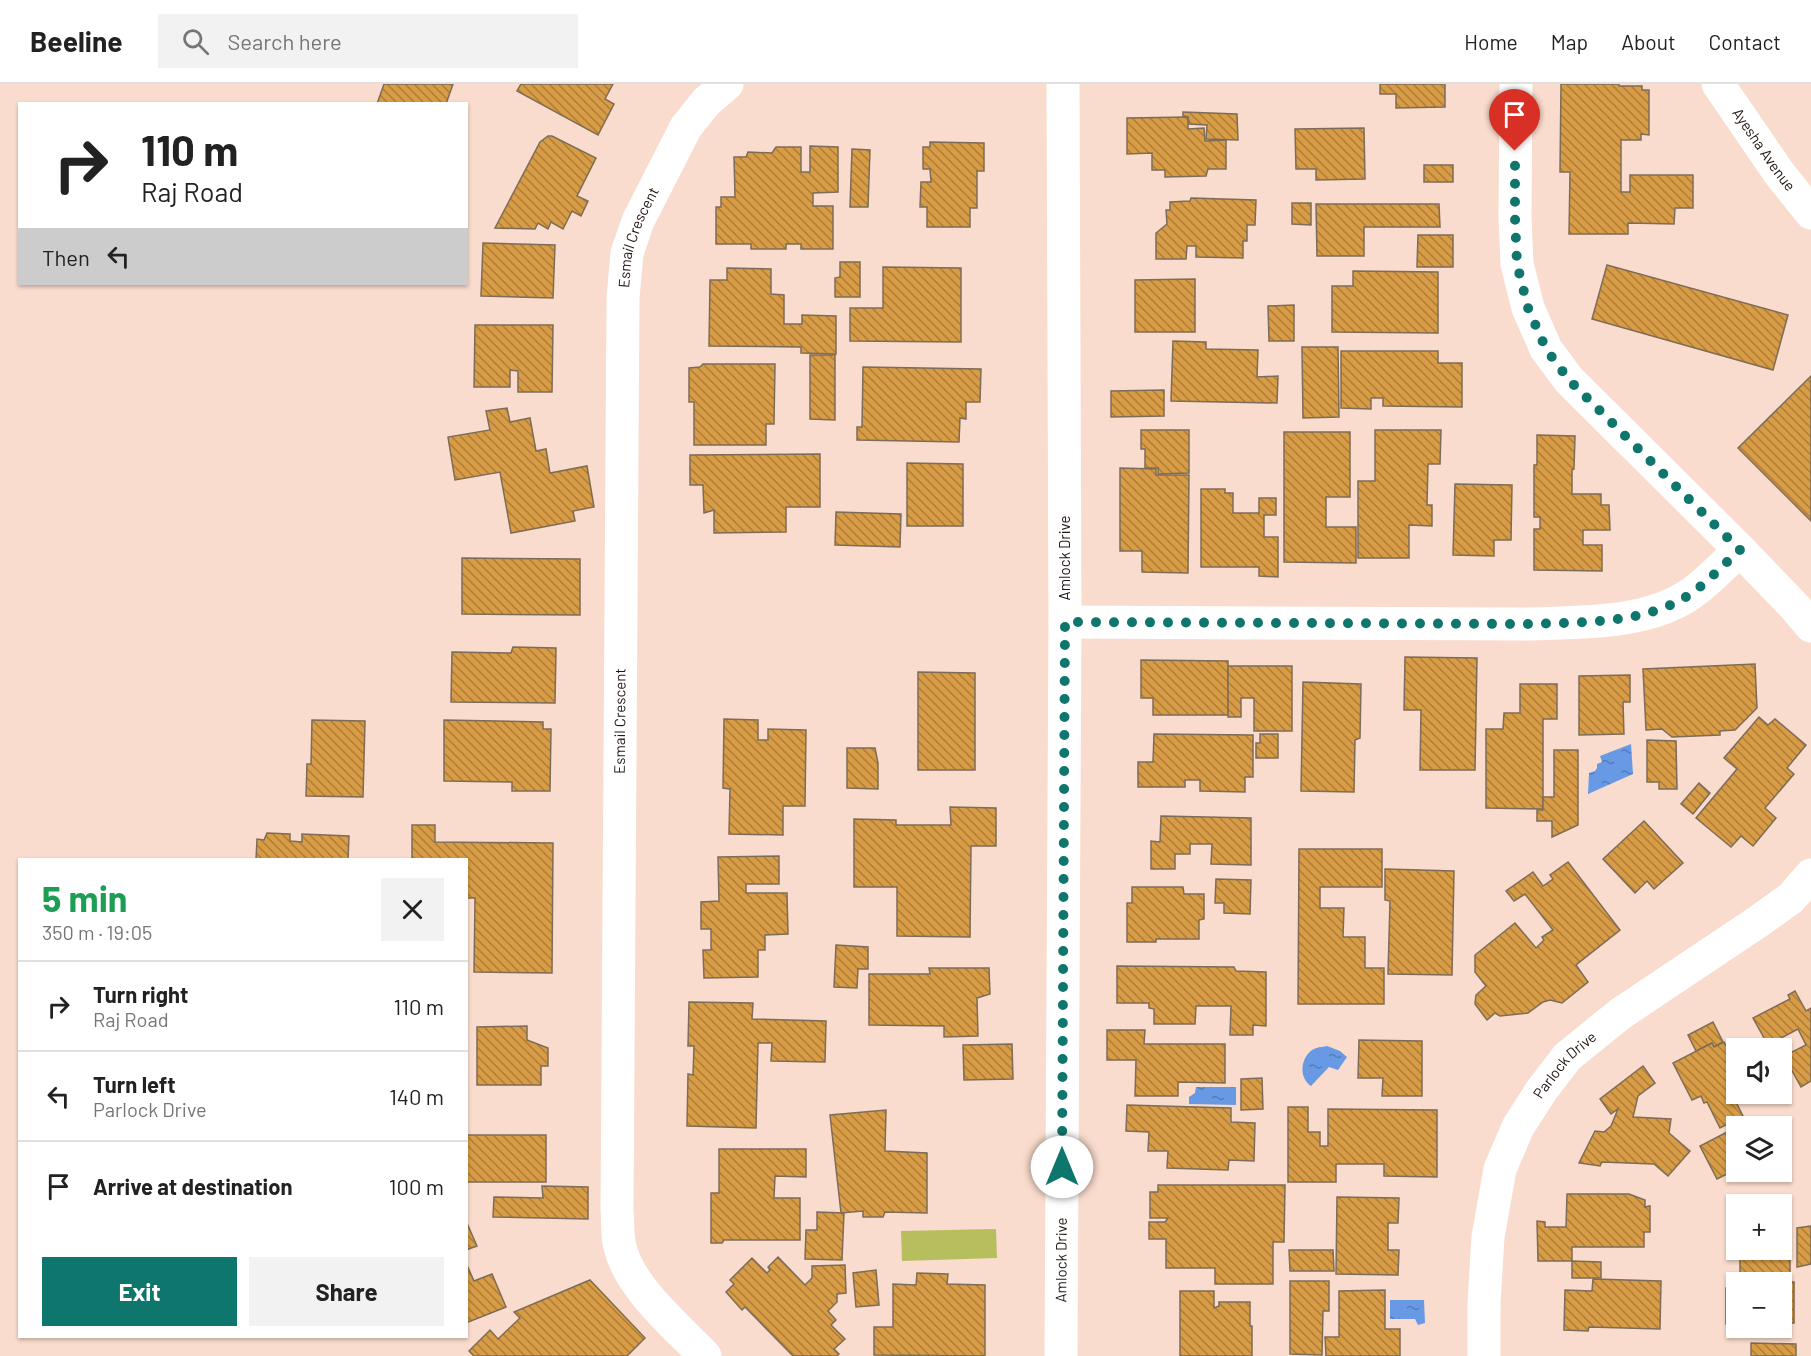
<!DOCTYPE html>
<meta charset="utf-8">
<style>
:root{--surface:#fff;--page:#f2f2f2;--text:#222;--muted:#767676;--line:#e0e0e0;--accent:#0f766e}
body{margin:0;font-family:Barlow,sans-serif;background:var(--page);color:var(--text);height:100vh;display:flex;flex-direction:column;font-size:22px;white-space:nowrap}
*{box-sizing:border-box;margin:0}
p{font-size:20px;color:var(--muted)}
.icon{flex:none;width:33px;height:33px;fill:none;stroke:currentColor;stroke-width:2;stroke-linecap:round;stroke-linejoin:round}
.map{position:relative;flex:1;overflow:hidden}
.drawer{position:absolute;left:18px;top:774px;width:450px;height:480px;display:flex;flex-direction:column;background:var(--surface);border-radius:0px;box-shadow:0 2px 4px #0004}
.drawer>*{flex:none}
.hud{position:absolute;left:18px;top:18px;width:450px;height:183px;border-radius:0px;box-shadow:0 2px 4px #0004;background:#fff;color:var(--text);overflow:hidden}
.buttons{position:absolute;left:1726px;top:954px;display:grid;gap:12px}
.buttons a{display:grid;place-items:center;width:66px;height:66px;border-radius:0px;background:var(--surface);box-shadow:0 2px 4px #0004;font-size:30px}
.pin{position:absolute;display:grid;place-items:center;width:51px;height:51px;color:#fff;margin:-62px -26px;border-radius:50% 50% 50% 0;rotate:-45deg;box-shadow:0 0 6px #0007}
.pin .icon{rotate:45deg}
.me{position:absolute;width:66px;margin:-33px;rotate:0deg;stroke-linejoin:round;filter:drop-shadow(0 0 4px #0008)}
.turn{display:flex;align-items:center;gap:21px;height:126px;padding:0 24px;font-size:27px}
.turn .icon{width:78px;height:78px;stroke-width:2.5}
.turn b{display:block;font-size:42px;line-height:51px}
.then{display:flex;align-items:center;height:57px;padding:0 24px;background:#0003;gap:12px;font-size:22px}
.round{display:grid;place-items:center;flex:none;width:63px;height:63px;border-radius:0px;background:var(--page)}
.headline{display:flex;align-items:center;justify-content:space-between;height:102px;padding:0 24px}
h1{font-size:36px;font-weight:700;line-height:45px;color:#1e9e55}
.action{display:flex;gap:12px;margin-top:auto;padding:12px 24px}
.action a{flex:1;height:69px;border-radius:0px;background:var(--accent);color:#fff;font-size:24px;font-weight:700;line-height:69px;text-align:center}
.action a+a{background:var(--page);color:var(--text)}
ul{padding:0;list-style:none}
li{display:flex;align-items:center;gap:18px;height:90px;padding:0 24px;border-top:2px solid var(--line)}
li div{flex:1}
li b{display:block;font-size:22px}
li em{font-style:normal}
header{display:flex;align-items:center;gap:36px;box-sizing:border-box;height:84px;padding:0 30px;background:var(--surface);border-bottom:2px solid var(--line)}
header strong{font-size:28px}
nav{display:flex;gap:33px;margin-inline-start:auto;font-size:21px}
.search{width:420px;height:54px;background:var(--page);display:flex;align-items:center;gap:15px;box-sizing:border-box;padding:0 21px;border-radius:0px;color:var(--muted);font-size:22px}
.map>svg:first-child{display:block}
.pitch{fill:#b7be5e}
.water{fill:url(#water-ripples)}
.building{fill:url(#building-back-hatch);stroke:#7d6c57;stroke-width:1.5}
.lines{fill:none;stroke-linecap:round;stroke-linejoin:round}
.minor{stroke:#fff;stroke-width:33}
.route{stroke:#0f766e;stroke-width:10;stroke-dasharray:0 18}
.labels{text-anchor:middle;stroke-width:6;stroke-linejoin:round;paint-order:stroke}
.street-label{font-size:15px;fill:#1f1510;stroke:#fff}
</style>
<header>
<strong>Beeline</strong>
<div class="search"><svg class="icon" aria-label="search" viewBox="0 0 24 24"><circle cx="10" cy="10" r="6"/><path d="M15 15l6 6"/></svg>Search here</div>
<nav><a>Home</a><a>Map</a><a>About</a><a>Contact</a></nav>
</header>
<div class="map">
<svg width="1811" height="1272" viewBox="0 0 1811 1272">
<defs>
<pattern id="water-ripples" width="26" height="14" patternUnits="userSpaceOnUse" patternTransform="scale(1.5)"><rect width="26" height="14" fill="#6899e4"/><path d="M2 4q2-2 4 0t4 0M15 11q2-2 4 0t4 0" fill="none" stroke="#557cb7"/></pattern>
<pattern id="building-back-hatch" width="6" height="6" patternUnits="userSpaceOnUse" patternTransform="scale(1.5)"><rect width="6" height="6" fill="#d79c45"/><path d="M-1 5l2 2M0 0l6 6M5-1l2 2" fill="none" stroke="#ae7e38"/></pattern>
</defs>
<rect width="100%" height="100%" fill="#f9dccd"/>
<polygon class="pitch" points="996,1145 997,1174 902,1177 901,1147"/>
<g class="water">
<polygon points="1631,660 1633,690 1588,710 1589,689 1595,687 1597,684 1597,680 1602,678 1600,672"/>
<path d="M1327,962L1340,967L1347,973L1338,986L1329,983L1311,1002C1299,994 1300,975 1312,966C1317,963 1322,963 1327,962Z"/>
<polygon points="1196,1003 1236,1003 1236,1021 1189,1020 1189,1013 1195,1009"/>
<polygon points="1390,1216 1424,1216 1425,1239 1418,1241 1415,1235 1390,1235"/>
</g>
<g class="building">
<polygon points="384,0 453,0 446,20 377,20"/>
<polygon points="521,0 613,0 605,15 614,20 598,51 517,7"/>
<polygon points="1380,0 1445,0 1445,23 1396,24 1396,10 1380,10"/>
<polygon points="1561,0 1619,0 1619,2 1642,2 1642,6 1649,6 1649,51 1641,50 1641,56 1621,56 1621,108 1630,108 1630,91 1693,91 1693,124 1675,124 1674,140 1628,139 1628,150 1569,150 1570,88 1560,88"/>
<polygon points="1183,28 1237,30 1238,56 1206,55 1207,41 1189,40 1188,33 1183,32"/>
<polygon points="1188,33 1188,45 1204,44 1205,57 1226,56 1226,85 1208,85 1206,92 1165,93 1165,86 1152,86 1152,69 1127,70 1127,34"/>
<polygon points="1364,44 1365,95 1316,96 1316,85 1296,85 1295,45"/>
<polygon points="548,52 552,52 596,74 577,112 588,117 581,132 572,127 563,145 551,138 548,145 538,139 535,145 495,144 540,58"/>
<polygon points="930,58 984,59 984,87 977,87 977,124 970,124 970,143 927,143 927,123 920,123 921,98 931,98 930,85 923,85 923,63 930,63"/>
<polygon points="810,62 838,63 838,108 813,109 813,122 833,122 833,165 801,165 801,160 786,160 786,165 751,165 751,160 716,160 716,123 721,123 721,113 735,113 734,73 746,73 748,68 772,69 776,63 801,63 801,88 810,88"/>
<polygon points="852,65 870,66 868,123 850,123"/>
<rect x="1424" y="81" width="29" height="17"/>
<polygon points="1191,114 1256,116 1255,141 1247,141 1247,157 1243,157 1243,174 1196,173 1196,162 1187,162 1186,175 1156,175 1156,149 1167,140 1166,126 1170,126 1170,118 1190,117"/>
<polygon points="1292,119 1311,119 1311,141 1292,140"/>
<polygon points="1316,120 1439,120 1440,143 1364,143 1364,172 1317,172"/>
<polygon points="1418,151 1453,151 1453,183 1417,183"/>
<polygon points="483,159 555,161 553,214 481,212"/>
<polygon points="840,178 860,178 860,213 835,213 835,194 840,193"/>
<polygon points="1607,181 1788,231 1773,286 1592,235"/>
<polygon points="883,183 961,184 961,258 850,257 850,224 883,224"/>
<polygon points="727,184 771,185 771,210 784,211 784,240 802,240 802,231 836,232 836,270 801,269 801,263 709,262 710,196 727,196"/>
<polygon points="1353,187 1438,188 1438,249 1332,248 1332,202 1353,202"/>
<polygon points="1195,195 1195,248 1135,248 1135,196"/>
<polygon points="1294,221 1294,257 1269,257 1268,222"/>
<polygon points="475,241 553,241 552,308 518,308 518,287 510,286 510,303 474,303"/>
<polygon points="1173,257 1206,258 1206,265 1258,266 1257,293 1278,292 1277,319 1171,317"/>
<polygon points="1302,263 1338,263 1339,333 1303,334"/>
<polygon points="1341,267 1438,267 1438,279 1462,279 1462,323 1383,322 1383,314 1371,314 1371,325 1341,324"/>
<polygon points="810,271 835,271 835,336 810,335"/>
<polygon points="703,280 775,280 774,340 766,340 766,361 694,361 694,318 689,318 689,284 700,283"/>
<polygon points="863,283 981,285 980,318 966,318 966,335 960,334 959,358 857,356 857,343 862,343"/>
<polygon points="1811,292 1811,437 1738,364"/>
<polygon points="1164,306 1164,332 1111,333 1111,307"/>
<polygon points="507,324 510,338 530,334 536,367 546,365 550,389 587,382 594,423 573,427 575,437 511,449 500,388 455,396 448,353 490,346 486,327"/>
<polygon points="1141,346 1189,346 1189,389 1158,390 1158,384 1145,384 1145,365 1141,365"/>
<polygon points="1375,346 1441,346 1440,380 1428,380 1427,421 1432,421 1432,442 1409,441 1409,474 1358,474 1358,397 1375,397"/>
<polygon points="1284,348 1350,348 1350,413 1326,413 1326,443 1356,443 1356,479 1284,478"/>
<polygon points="1537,351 1575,352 1574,385 1572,386 1572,410 1601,410 1601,421 1609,421 1610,446 1583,446 1583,461 1602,461 1602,487 1534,486 1534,445 1540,445 1540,433 1534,433 1534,381 1537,381"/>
<polygon points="820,370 820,423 786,423 786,448 714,449 714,426 704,429 703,401 690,401 690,371"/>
<polygon points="907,379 963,380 963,442 907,442"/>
<polygon points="1120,384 1156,385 1156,391 1189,391 1188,489 1142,488 1142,467 1120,467"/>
<polygon points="1455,400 1512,401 1511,456 1494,456 1494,472 1453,471"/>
<polygon points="1201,405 1225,405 1225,409 1233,409 1233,429 1259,429 1259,414 1276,414 1276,431 1264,431 1264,453 1278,453 1278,493 1259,492 1259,483 1201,483"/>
<polygon points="836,428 901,430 900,463 835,461"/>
<polygon points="462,474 580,475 580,531 462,530"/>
<polygon points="513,563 556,564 555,619 451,618 452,568 511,569"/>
<polygon points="1405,573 1477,574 1475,686 1420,686 1421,626 1404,626"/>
<polygon points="1141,576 1228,577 1228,631 1153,631 1153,614 1141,614"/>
<polygon points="1755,580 1757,624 1735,646 1720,647 1720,651 1672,653 1662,645 1646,646 1643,585"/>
<polygon points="1228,582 1292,582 1292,647 1254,647 1254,614 1241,614 1241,633 1228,633"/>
<polygon points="918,588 975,589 975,686 918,686"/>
<polygon points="1630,591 1630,618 1623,618 1624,650 1579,651 1579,592"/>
<polygon points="1303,598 1361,600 1360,654 1355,656 1354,708 1301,707"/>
<polygon points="1520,600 1557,600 1557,635 1543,635 1543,725 1486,724 1486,645 1503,645 1504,629 1520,629"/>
<polygon points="1759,633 1768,641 1775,635 1806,661 1787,684 1794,690 1765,724 1776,734 1753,762 1741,752 1731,763 1696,734 1737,685 1724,674"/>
<polygon points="724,635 758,636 758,656 768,656 768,645 806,646 805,722 783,722 783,751 729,750 730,705 723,704"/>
<polygon points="312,636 365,637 363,713 306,712 307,680 311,680"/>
<polygon points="444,636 543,638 543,645 551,645 550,707 512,707 512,698 444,697"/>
<polygon points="1154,650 1253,651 1253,693 1245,693 1245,708 1200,707 1200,696 1185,696 1185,703 1138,703 1138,678 1153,678"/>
<polygon points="1260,650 1278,650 1278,674 1256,674 1256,659 1260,659"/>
<polygon points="1647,656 1676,657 1677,705 1659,705 1659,698 1647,698"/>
<polygon points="847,664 875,664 878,679 878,705 847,704"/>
<polygon points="1554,666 1578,666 1578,741 1552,753 1552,737 1537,737 1537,726 1543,726 1543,713 1554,713"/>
<polygon points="1699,699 1710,709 1693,730 1681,720"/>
<polygon points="950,723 996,724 996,762 971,762 970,853 897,852 897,803 854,803 854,735 896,736 896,741 951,741"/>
<polygon points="1161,732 1251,734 1251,781 1211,780 1212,760 1190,760 1190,770 1175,770 1175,785 1151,785 1151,757 1160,758"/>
<polygon points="1644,737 1683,779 1654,805 1647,797 1635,809 1603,775"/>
<polygon points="412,741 435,741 435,758 553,759 552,889 474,888 475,814 466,814 466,776 412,776"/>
<polygon points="267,749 290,750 290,757 302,758 302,750 349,752 348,776 256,776 257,755 264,756"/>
<polygon points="1299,765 1382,765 1382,803 1320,803 1320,824 1344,824 1343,853 1365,853 1365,884 1384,884 1384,920 1298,920"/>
<polygon points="779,772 779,800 746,800 746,809 787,809 788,850 765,851 765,866 758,866 758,893 704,894 703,866 711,866 711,845 701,845 701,818 719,817 718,773"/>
<polygon points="1568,778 1620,846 1576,881 1588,898 1562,919 1550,916 1543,918 1528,929 1500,932 1495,929 1487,936 1475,920 1476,911 1486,902 1475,888 1475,871 1515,839 1536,864 1544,856 1542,853 1553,846 1525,810 1514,817 1506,807 1533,788 1543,802 1553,795 1550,791"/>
<polygon points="1385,785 1454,787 1452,891 1388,890 1390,817 1385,816"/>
<polygon points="1216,795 1251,796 1250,830 1224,829 1224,819 1215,819"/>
<polygon points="1132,803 1183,803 1184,810 1204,810 1204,835 1199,836 1199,855 1156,855 1156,858 1127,858 1127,819 1132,819"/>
<polygon points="836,861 868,863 868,885 858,885 857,904 834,903"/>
<polygon points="1117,882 1234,883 1236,887 1266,888 1266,942 1253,941 1253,951 1230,951 1231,922 1196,922 1195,940 1154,940 1154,925 1149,924 1149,919 1117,919"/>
<polygon points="929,884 989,884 990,910 977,914 978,952 944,953 944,942 869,941 869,890 930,890"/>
<polygon points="1795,907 1806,927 1811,924 1811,997 1801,1003 1784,972 1806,961 1798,945 1768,961 1753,934 1790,915 1788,911"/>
<polygon points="689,918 753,919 752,935 826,937 825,978 771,977 772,959 758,959 756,1044 687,1042 688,990 693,991 694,962 688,962"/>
<polygon points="1713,938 1723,958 1714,963 1712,959 1696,967 1688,951"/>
<polygon points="527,942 527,956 548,964 548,982 541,982 541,1001 477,1001 477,943"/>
<polygon points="1107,946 1145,946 1144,960 1225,960 1225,999 1178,998 1178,1012 1135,1012 1136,976 1107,976"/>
<polygon points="1359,956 1422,957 1422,1012 1382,1012 1383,994 1358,994"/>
<polygon points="1724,958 1736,979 1731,982 1737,993 1737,1010 1745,1010 1747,1013 1736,1018 1743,1032 1720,1044 1707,1018 1704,1019 1701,1012 1692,1016 1673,979 1712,959 1714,963"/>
<polygon points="1012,960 1013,995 964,996 963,961"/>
<polygon points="1643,982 1655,999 1638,1012 1633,1033 1671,1035 1669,1049 1690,1067 1668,1092 1654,1080 1602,1078 1600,1082 1579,1079 1595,1047 1604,1048 1611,1042 1618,1025 1611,1030 1600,1015"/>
<polygon points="1262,994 1263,1025 1241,1026 1241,995"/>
<polygon points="1127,1021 1231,1024 1231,1038 1255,1039 1254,1077 1229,1076 1228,1086 1167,1084 1168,1067 1148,1067 1149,1048 1126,1047"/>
<polygon points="1288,1023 1308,1023 1308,1048 1320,1048 1320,1062 1328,1062 1328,1025 1437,1026 1437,1093 1384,1092 1384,1080 1336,1080 1336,1098 1288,1098"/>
<polygon points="886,1026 885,1067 927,1069 927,1129 885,1128 883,1133 863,1133 863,1127 841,1129 830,1031"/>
<polygon points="1729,1047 1733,1053 1737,1050 1737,1085 1717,1095 1700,1062"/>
<rect x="466" y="1051" width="80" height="47"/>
<polygon points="719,1065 806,1065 806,1093 775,1092 774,1114 800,1114 800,1156 724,1156 722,1159 711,1159 711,1109 719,1109"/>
<polygon points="1158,1101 1285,1101 1284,1158 1273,1158 1273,1200 1215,1200 1215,1184 1166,1184 1166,1155 1149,1155 1149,1138 1165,1138 1168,1134 1150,1134 1150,1108 1158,1108"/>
<polygon points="542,1102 588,1103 588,1135 493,1133 494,1113 543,1114"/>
<polygon points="1567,1110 1629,1110 1645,1116 1645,1123 1650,1122 1650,1148 1644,1148 1644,1163 1572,1163 1572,1177 1538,1177 1537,1137 1545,1138 1545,1143 1566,1143"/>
<polygon points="1337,1113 1399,1114 1398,1139 1388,1139 1388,1166 1399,1166 1398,1191 1336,1190"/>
<polygon points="817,1128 844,1129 842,1176 805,1175 806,1146 817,1146"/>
<polygon points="466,1137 477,1162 466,1166"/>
<polygon points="1811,1142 1811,1180 1797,1183 1797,1144"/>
<polygon points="1289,1166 1333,1166 1334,1187 1290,1187"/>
<polygon points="1770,1166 1770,1173 1790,1173 1790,1198 1794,1198 1794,1239 1782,1239 1782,1198 1740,1198 1740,1167"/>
<polygon points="778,1173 805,1201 812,1194 812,1182 845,1181 846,1209 837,1210 837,1218 828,1227 836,1236 831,1241 845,1255 834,1265 839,1270 837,1272 793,1272 745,1223 742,1226 726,1208 734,1200 730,1196 752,1174 767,1189 770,1186 768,1183"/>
<polygon points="1572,1177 1601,1178 1601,1194 1572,1194"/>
<polygon points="466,1179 474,1197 492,1190 506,1223 466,1239"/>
<polygon points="876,1186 879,1221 856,1223 853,1189"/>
<polygon points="917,1189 948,1190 947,1200 985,1201 985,1272 874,1271 874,1243 893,1243 893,1200 916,1201"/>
<polygon points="1593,1195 1661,1197 1660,1245 1589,1243 1588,1247 1564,1246 1565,1206 1592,1207"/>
<polygon points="590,1196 645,1254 627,1272 474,1272 469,1267 490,1246 498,1255 520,1234 514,1228"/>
<polygon points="1290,1197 1329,1197 1329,1227 1323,1227 1322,1271 1290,1270"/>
<polygon points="1737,1203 1737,1240 1726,1240 1726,1204"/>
<polygon points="1385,1206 1385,1245 1400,1245 1400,1272 1326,1272 1325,1253 1339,1253 1339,1207"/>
<polygon points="1180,1207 1214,1207 1214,1224 1219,1222 1219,1218 1250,1218 1250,1242 1252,1242 1252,1272 1180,1272"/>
<polygon points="1751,1259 1796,1260 1796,1272 1751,1272"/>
</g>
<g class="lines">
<g class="minor">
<polyline points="1516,0 1515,134 1517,180 1528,224 1546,265 1569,296 1740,466 1794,522 1811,542"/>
<path id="s1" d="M1718,0L1779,89L1811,129"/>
<path d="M1065,538L1526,540C1579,538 1647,541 1692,509C1709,497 1724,480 1740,466"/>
<path id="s2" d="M705,1272C677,1243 629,1203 620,1163C617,1152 618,1138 617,1126L623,214L627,169L638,137L686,43L706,18L727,0"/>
<path id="s3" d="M1061,1272L1065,538L1063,0"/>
<path id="s4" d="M1484,1272V1219L1488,1153L1500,1085L1518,1043L1541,1007L1567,973L1620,930L1759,837L1791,814L1811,791"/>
</g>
</g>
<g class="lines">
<path class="route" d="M1062,1083L1065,538L1526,540C1579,538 1647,541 1692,509C1709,497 1724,480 1740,466L1569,296L1546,265L1528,224L1517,180L1515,134V67"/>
</g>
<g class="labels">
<g class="street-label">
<text dy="5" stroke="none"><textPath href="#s1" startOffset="80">Ayesha Avenue</textPath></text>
<text dy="5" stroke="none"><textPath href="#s2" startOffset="1152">Esmail Crescent</textPath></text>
<text transform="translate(1065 474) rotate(-90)" y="5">Amlock Drive</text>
<text dy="5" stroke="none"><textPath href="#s2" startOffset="666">Esmail Crescent</textPath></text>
<text dy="5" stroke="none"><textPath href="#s4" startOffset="312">Parlock Drive</textPath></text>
<text dy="5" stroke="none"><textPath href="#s3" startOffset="96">Amlock Drive</textPath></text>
</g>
</g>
</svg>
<div class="buttons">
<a><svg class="icon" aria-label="sound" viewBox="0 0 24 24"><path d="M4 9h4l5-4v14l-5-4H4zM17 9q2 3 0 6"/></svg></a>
<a><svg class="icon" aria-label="layers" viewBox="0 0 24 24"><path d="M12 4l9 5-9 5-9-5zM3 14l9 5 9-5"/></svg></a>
<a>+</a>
<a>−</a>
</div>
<div class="pin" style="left:1515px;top:67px;background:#d93025"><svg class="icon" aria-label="arrive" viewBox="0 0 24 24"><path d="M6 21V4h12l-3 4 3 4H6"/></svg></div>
<svg class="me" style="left:1062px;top:1083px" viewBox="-20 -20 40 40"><circle r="19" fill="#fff"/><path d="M0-13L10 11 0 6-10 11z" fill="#0f766e"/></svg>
<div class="hud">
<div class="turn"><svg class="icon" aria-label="right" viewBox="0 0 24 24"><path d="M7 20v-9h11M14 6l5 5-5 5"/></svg><div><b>110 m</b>Raj Road</div></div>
<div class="then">Then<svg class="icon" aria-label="left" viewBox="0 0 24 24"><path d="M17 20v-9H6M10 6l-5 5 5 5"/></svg></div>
</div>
<section class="drawer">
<div class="headline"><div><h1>5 min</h1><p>350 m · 19:05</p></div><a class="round"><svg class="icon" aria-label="close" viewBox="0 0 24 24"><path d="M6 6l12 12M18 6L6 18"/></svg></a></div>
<ul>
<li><svg class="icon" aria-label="right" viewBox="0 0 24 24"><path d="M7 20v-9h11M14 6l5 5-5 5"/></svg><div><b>Turn right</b><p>Raj Road</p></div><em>110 m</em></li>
<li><svg class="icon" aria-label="left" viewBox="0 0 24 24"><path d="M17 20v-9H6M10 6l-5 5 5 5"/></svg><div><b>Turn left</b><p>Parlock Drive</p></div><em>140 m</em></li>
<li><svg class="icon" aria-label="arrive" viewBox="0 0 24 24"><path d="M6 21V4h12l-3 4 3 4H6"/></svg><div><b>Arrive at destination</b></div><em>100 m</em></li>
</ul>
<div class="action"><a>Exit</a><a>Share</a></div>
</section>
</div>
